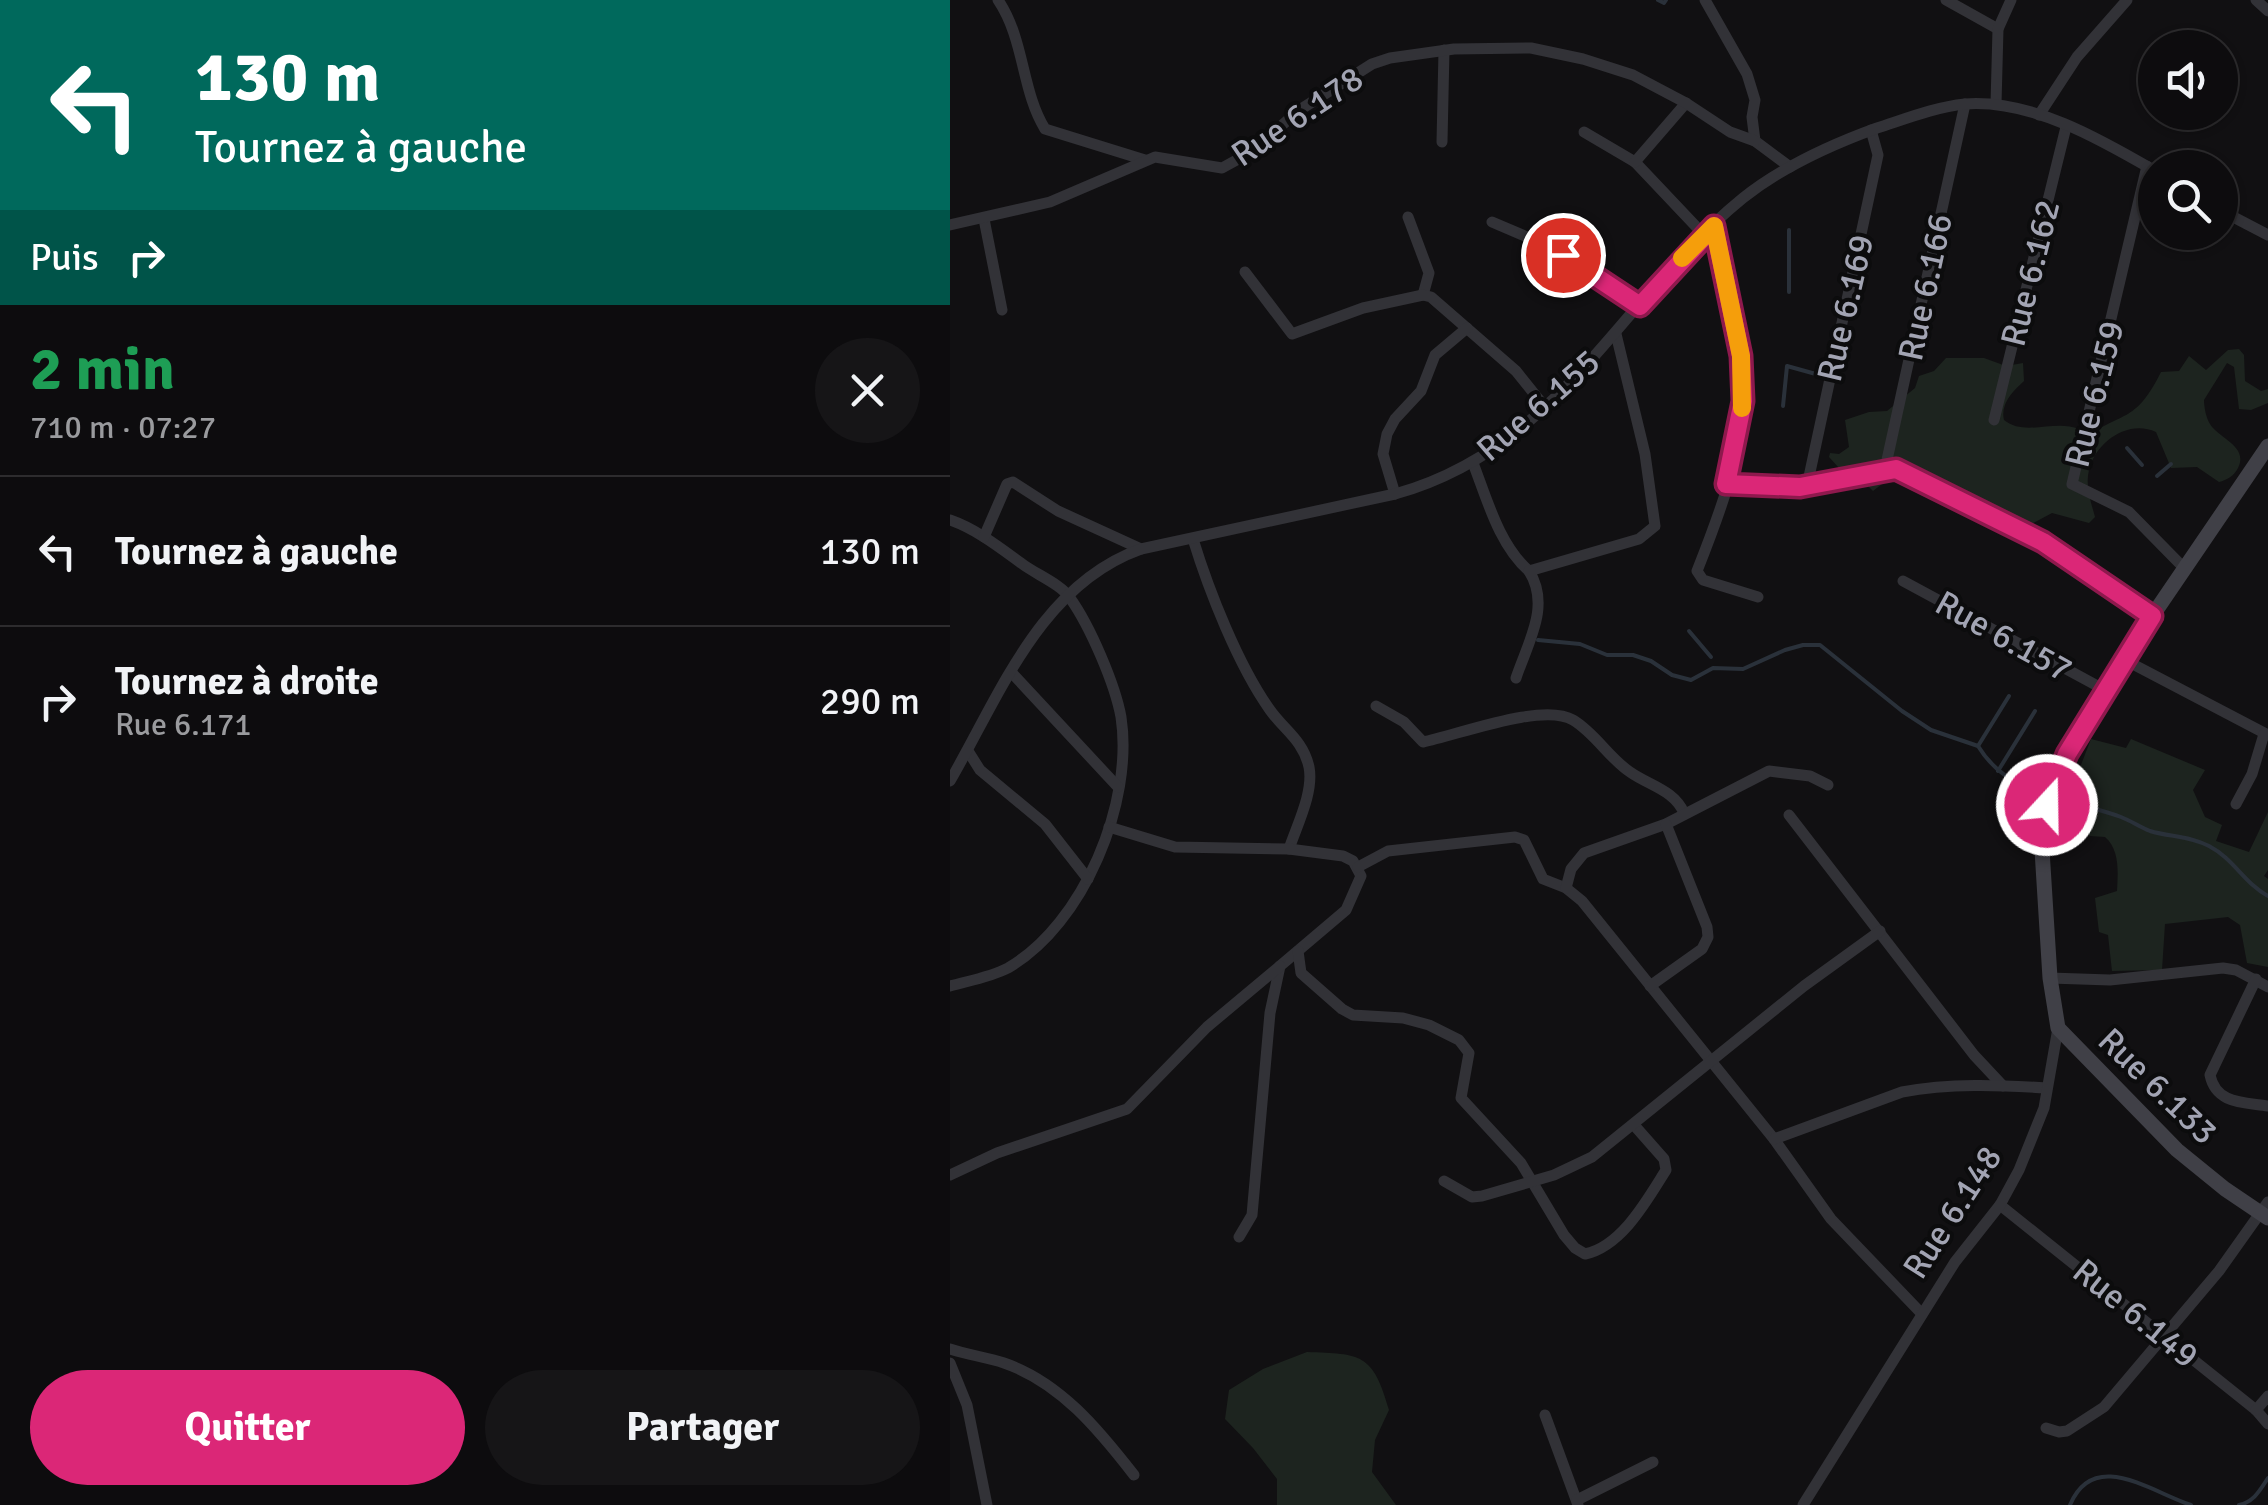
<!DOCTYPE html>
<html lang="fr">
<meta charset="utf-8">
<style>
:root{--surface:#0d0c0e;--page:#161517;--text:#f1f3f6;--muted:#9a9b9e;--line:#2d2c2e;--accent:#db2777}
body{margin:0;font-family:Signika,sans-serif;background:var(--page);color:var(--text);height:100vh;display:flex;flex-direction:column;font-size:38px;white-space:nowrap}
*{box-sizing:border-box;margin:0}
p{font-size:32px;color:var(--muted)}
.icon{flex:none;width:55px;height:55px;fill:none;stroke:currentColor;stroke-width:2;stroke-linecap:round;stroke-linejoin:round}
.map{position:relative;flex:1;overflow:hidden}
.side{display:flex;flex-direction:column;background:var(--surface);width:950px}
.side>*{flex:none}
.guide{background:#00695c;color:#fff;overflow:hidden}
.fabs{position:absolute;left:1188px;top:30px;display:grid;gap:20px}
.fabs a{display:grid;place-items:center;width:100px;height:100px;border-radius:50%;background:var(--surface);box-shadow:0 2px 8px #0004,0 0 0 2px var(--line);font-size:50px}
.pin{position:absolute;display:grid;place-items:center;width:85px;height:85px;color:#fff;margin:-42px;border:5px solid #fff;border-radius:50%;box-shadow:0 2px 10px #0007}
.me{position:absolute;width:110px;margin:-55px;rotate:21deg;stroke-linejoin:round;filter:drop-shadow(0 0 8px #0008)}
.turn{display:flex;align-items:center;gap:35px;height:210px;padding:0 30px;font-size:45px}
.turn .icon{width:130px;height:130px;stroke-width:2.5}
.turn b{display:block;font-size:70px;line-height:85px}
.then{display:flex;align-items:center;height:95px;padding:0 30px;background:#0003;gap:20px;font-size:38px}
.round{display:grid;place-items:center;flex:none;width:105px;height:105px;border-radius:52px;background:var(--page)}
.headline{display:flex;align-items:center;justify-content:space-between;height:170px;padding:0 30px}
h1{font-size:60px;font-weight:700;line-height:75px;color:#1e9e55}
.action{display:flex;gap:20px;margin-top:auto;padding:20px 30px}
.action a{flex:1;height:115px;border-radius:60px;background:var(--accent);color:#fff;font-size:40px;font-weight:700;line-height:115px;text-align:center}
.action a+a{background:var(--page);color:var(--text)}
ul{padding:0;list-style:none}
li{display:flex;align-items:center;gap:30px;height:150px;padding:0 30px;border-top:2px solid var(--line)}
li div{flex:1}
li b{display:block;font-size:38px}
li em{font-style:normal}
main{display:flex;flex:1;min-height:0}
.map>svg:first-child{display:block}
.green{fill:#1d241f}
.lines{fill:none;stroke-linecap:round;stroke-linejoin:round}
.stream{stroke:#2a313a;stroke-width:4}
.street{stroke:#323237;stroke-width:11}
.secondary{stroke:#404047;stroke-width:15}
.route-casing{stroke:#8e194d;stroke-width:25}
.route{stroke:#db2777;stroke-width:18}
.slow{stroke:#f59e0b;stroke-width:18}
.labels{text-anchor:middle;stroke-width:8;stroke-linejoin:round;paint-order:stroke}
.street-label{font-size:35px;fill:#a2a4b3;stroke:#0c0c0d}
</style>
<main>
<section class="side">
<div class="guide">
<div class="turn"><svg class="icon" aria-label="left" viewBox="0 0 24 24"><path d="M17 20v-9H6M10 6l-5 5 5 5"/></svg><div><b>130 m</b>Tournez à gauche</div></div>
<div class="then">Puis<svg class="icon" aria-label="right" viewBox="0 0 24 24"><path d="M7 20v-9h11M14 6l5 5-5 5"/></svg></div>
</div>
<div class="headline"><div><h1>2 min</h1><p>710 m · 07:27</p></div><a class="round"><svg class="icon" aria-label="close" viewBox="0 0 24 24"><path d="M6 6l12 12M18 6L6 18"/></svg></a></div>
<ul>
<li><svg class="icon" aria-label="left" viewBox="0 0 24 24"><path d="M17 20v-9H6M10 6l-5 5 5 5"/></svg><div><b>Tournez à gauche</b></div><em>130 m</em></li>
<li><svg class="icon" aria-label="right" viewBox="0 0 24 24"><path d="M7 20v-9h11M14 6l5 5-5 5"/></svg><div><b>Tournez à droite</b><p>Rue 6.171</p></div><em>290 m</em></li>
</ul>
<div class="action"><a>Quitter</a><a>Partager</a></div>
</section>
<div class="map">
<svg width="1318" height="1505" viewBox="0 0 1318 1505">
<rect width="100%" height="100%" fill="#111012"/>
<g class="green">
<path d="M1289,349L1294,355L1295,381L1311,391L1318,389V403L1301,410L1289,409L1284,367L1277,363L1254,400C1254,407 1256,418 1260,424C1268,438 1299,446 1288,468C1284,476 1277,480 1269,482L1247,467L1221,468L1206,432C1179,419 1146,441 1139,470C1135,486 1141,502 1145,517L1139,523L1102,513L1072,529L1043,518C1031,523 1020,520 1010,512L1006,499L950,477H941L923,491L916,484L899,479L879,457L880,453L889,454L899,447L895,420L919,412L937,411L965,388L969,376L984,371L996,358H1034L1056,366L1073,363L1074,381C1063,391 1050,404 1054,420C1075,437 1104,419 1129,429V436L1133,438C1175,411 1186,422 1211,372L1229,371L1239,356L1256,370L1278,350Z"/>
<path d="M1141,739L1176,748L1181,739L1255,770L1243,790L1255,817L1272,825L1266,841L1299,852L1318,812V870L1314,876L1318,879V967L1297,963L1290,925L1278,917L1215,924L1212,970L1162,971L1158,935L1149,932L1145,898L1167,891C1168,872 1170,850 1155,837L1140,836L1115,828L1122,788Z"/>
<path d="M357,1352C411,1354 423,1353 439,1410L425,1440L422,1472L446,1505H327V1479L303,1448L275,1419L279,1390L313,1369Z"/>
</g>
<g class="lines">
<g class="stream">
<polyline points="708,0 714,3 716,0"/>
<polyline points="839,292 839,230"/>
<polyline points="833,406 837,366 873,376"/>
<polyline points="1177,448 1192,465"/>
<polyline points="1207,476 1221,464"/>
<polyline points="739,631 761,657"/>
<path d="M588,640L630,644L657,655H683L701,661L722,675L741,680L763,668L793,669L835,650L853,645H870L952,711L981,730L1028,746C1044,772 1066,785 1095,795"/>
<polyline points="1028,746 1059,696"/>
<polyline points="1048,771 1085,711"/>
<path d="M1104,797C1126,805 1150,809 1171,817C1181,821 1190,827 1200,831C1220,837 1240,836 1259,846C1284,859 1294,883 1318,896"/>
<path d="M1120,1505C1144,1448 1201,1492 1241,1505"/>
<path d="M1289,1505C1304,1502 1310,1490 1318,1478"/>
</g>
<g class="street">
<path d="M48,0C75,40 71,90 95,129L195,160"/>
<polyline points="755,0 797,74 805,100 802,117 805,141 840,167"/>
<polyline points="996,0 1048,29"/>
<polyline points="1306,0 1318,11"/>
<polyline points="1046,104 1048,29 1061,0"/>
<polyline points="1089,115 1127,57 1177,0"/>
<polyline points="634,132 685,162 755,236"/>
<polyline points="492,142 494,50"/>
<polyline points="685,162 736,103"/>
<polyline points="1197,166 1122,484 1179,512 1234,568"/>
<polyline points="1270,210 1318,235"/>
<polyline points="458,217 479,273 473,295"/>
<polyline points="34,219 52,310"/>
<polyline points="542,222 598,246 691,306"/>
<polyline points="0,225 100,202 205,157 272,168 303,151 348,111 422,64 440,58 504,49 581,48 633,59 683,75 736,103 780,132 805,141"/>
<path d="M764,227C778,282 796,343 793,401C791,458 768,518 747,571L753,580L808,597"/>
<polyline points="295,272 342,334 413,308 473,295 481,297 566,371 594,406"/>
<polyline points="1044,420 1116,127"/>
<path d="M523,463C537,499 549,545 579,571"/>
<polyline points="935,469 1015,104"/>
<polyline points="776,484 850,487 946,469 1093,541 1202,616"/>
<polyline points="857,486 928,155 921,130"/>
<polyline points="445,494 433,454 437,434 445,419 471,391 485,355 517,328"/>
<path d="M0,520C26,529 49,547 71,563C85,574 111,584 120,598C140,626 165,684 171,717C184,802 134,924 58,968C41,977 18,981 0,986"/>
<polyline points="34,537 57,484 63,482 108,511 191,549"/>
<path d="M243,539C259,591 288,665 320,710C334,730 353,740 359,767C364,792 347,825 339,849"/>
<polyline points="953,581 1155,690"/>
<polyline points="1173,659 1318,735"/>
<polyline points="61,672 168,787"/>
<path d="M566,678C578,642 601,606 579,571L689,539L705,526L695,454L666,334"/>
<path d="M426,706L454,722L473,742C508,735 593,702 623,720C645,733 659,758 680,772C700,786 724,790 734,813"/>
<polyline points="18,751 30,770 95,824 138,879"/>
<path d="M0,781C50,695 90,585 191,549L445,494C611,448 671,297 793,198C832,167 880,145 927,128C955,119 985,107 1015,104C1081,99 1150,139 1205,171"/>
<polyline points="1286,804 1302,774 1314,734"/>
<polyline points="839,815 1024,1055 1053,1086"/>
<polyline points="159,827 225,847 339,849 393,856 403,861 411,876 396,910 330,966 320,1013 302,1215 289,1237"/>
<polyline points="408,867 438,851 565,837 574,840 593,879 616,888 632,901 824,1139 881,1219 972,1314"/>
<polyline points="616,888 621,869 634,853 716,824 819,771 860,776 878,785"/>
<path d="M348,951L351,973L392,1009L403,1015L453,1018L479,1025L509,1040L519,1053L511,1098L571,1163L614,1235L625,1248L635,1254C672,1246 697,1200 716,1170L714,1159L684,1125"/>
<polyline points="1100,978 1160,980 1273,968 1286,970 1318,987"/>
<path d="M1306,979L1260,1075C1266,1104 1293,1102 1318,1106"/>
<polyline points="700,986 752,949 758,937 757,927 716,824"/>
<path d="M824,1139L952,1092C1000,1083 1049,1085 1097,1088"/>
<polyline points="0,1175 47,1153 177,1109 257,1027 330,966"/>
<polyline points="494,1181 522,1197 532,1196 604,1175 642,1157 854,986 930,931"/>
<polyline points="1050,1205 1306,1410 1318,1424"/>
<path d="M0,1349C18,1355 36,1357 54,1363C110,1382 149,1430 184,1475"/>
<polyline points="0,1363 17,1405 37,1505"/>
<polyline points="1306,1410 1318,1396"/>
<polyline points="595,1415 628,1505"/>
<polyline points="1096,1428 1109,1432 1117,1431 1154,1407 1269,1271 1318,1202"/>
<polyline points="627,1500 703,1462"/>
<polyline points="853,1505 1005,1262 1050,1205 1069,1170 1094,1108 1108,1028"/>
</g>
<polyline class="secondary" points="1318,446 1173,659 1117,755 1097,805 1092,850 1100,978 1108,1028 1227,1150 1275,1189 1318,1218"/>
</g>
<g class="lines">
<defs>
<polyline id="route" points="613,255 690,306 764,226 791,356 793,401 776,484 850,487 946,469 1093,542 1202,616 1117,754 1097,805"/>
</defs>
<use href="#route" class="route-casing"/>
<use href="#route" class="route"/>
<polyline class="slow" points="732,258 764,226 791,356 792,408"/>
</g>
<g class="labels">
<g class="street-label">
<text transform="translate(347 116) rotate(-34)" y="12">Rue 6.178</text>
<text transform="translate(1080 273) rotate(-76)" y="12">Rue 6.162</text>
<text transform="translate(975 287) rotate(-78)" y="12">Rue 6.166</text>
<text transform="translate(895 308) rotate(-77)" y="12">Rue 6.169</text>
<text transform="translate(1144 394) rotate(-76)" y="12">Rue 6.159</text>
<text transform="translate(588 405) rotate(-41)" y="12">Rue 6.155</text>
<text transform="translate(1054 636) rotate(29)" y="12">Rue 6.157</text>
<text transform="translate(1208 1086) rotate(44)" y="12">Rue 6.133</text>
<text transform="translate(1002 1212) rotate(-57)" y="12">Rue 6.148</text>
<text transform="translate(1186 1313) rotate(39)" y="12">Rue 6.149</text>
</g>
</g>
</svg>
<div class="fabs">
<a><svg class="icon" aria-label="sound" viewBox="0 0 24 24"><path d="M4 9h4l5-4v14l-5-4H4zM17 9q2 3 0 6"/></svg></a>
<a><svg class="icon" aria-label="search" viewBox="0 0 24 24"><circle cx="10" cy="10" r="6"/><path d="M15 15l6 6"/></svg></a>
</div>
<div class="pin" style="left:613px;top:255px;background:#d93025"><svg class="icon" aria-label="arrive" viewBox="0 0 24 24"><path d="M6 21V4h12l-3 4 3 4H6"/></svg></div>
<svg class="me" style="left:1097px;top:805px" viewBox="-20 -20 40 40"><circle r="17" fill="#db2777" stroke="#fff" stroke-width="3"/><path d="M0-11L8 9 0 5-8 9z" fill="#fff"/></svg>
</div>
</main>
